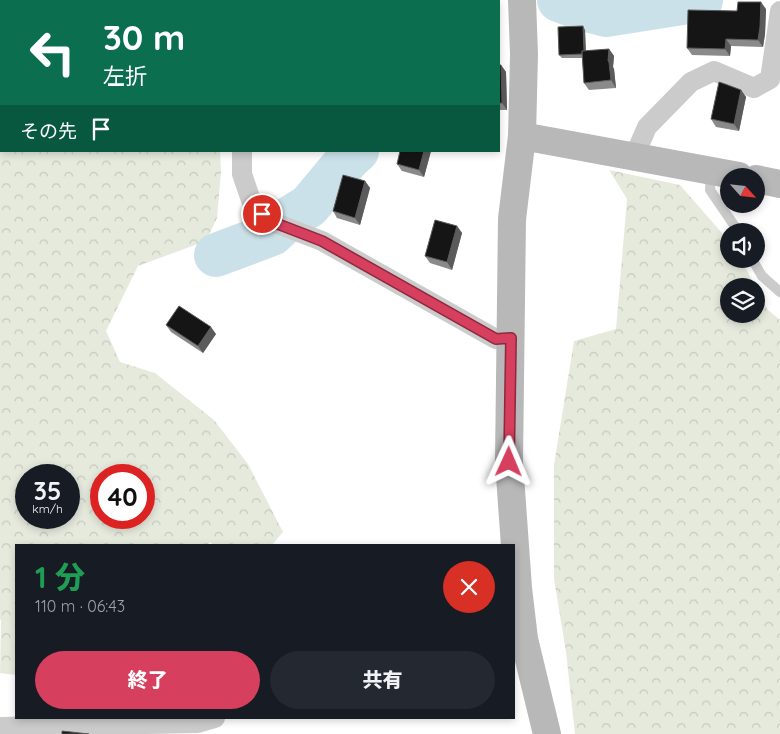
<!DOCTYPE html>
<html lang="ja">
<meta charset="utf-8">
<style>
:root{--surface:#171b24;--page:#242831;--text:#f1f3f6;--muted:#9ea1a6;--accent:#d73f5e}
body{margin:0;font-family:Quicksand,"Noto Sans JP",sans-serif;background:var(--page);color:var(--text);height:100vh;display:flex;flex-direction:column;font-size:19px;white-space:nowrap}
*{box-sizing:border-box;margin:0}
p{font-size:16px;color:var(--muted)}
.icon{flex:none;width:28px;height:28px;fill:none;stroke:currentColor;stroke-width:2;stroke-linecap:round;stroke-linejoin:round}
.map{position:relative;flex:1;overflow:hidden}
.details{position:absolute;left:15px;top:544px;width:500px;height:175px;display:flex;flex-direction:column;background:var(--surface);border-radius:0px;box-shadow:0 2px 8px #0003}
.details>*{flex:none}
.guide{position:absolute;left:0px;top:0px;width:500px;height:152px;box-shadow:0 2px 8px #0003;background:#0b6e4f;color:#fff;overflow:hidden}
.needle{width:32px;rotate:117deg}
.controls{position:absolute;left:720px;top:168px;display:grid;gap:10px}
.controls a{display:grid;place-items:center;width:45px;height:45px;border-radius:50%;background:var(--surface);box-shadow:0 2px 8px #0003;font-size:25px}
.speed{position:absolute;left:15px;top:464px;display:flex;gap:10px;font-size:25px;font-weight:700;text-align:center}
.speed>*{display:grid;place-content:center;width:65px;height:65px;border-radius:50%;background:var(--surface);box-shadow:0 2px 8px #0003;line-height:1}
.speed small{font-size:12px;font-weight:400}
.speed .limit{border:8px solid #d22;background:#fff;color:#111}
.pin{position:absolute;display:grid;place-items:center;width:42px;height:42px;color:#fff;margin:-21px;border:2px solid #fff;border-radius:50%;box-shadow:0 1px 5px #0007}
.me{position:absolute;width:55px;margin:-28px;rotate:1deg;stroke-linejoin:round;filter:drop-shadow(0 0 4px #0008)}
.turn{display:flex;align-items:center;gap:18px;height:105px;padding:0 20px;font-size:22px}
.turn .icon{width:65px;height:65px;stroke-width:2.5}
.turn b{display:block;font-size:35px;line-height:42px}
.then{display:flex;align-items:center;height:48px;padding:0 20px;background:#0003;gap:10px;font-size:19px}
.round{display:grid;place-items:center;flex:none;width:52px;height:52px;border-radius:26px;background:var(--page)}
.overview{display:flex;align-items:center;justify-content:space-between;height:85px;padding:0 20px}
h1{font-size:30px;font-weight:800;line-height:38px;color:#1e9e55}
.button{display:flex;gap:10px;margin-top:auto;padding:10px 20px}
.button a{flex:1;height:58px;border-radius:30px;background:var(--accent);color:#fff;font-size:20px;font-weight:800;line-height:58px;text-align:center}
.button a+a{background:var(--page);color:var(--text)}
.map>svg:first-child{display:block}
.forest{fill:url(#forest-crowns);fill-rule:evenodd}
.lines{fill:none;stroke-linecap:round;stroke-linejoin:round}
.river{stroke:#cbe1e9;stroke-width:44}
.lane{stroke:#cbcbcb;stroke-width:10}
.street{stroke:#cbcbcb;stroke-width:20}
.secondary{stroke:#b8b8b8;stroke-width:28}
.wall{fill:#8a8a8a}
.shaded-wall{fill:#5b5b5b}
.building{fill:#151515;stroke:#5b5b5b}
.route-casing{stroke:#8c293d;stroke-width:12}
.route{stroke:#d73f5e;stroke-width:9}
</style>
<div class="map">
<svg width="780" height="734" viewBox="0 0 780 734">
<defs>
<pattern id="forest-crowns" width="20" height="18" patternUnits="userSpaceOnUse" patternTransform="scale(1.25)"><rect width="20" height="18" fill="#e6eadd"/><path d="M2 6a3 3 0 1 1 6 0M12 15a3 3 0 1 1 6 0" fill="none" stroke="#c6c9be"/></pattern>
</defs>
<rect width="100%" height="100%" fill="#fff"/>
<g class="forest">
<path d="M0,0H102L104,1H1V151H220L221,172L217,218L206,241L138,266L106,331L120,362L155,373L214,420L248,464L283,532L272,545H214L210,542L207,545H16V675L0,673L1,620L0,619ZM26,475H69V518H26ZM101,475H144V518H101Z"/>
<polygon points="609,170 680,185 729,241 729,259 741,259 755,286 729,286 729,314 756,314 756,289 768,310 780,320 780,734 575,734 566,652 554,579 554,465 574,341 616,329 627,199"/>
</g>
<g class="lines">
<g class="river">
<polyline points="398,0 398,1"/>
<polyline points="559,0 586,10 606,15 701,0"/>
<polyline points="216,255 272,234 288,219 309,206 349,158 357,151"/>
</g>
<g class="lane">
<polyline points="711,172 710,190 738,231"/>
<polyline points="752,259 762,276 780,292"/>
</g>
<g class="street">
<polyline points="267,0 267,1"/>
<polyline points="242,151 242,174 253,206 270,221 322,241 496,339 511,337"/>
<polyline points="634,157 647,127 691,82 714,71 754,88 770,79 780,11"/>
<polyline points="0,727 198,723 215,718"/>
</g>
<g class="secondary">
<polyline points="522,0 524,54 522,136 512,219 509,462 518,588 524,639 547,734"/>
<polyline points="522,136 739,176"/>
<polyline points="756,179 780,184"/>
</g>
</g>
<g class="wall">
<polygon points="766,9 765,34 763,47 731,46 730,56 692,55 687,48 737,11"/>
<polygon points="585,30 586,51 609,49 614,56 613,67 614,69 616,88 589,90 584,83 582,58 562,58 559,55"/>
<polygon points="499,65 501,65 506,72 507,110 499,110"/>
<polygon points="741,90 746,97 739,131 716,127 711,119"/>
<polygon points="431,151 424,177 402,171 397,164"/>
<polygon points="365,181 370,188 360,225 337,218 333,211"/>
<polygon points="457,226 462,233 452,270 430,263 425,256"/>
<polygon points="166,325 216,334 203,353 171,332"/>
</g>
<g class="shaded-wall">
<polygon points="761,2 766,9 765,34 763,47 758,40"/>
<polygon points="583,26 585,30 586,58 584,54"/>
<polygon points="726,39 731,46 730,56 725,49"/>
<polygon points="609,49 614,56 613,67 614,69 616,88 611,80 608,61"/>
<polygon points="501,65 506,72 507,110 502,103"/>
<polygon points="741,90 746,97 739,131 734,124"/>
<polygon points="424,151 431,151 424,177 419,170"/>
<polygon points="365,181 370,188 360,225 355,218"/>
<polygon points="457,226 462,233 452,270 447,262"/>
<polygon points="211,327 216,334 203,353 198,346"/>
</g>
<g class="building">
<rect x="405" y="0" width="69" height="1"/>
<polygon points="738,2 761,2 760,27 758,40 726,39 725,49 687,48 688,10 737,11"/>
<polygon points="583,26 584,51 582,51 582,54 559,55 558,27"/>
<polygon points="609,49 608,61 609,62 611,80 584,83 582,51"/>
<polygon points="499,65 501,65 502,103 499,103"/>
<polygon points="719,82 725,84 741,90 734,124 711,119"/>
<polygon points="400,151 424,151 419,170 397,164"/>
<polygon points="343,175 365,181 355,218 333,211"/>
<polygon points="435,220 457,226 447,262 425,256"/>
<polygon points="179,306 211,327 198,346 166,325"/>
<polygon points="62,731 89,734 62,734"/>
</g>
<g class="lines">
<defs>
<polyline id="route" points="262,214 270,221 322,241 496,339 511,338 509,462"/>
</defs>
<use href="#route" class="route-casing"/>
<use href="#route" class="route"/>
</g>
</svg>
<div class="controls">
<a><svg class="needle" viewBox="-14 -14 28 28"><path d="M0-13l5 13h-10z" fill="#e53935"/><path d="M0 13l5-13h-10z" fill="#9ea1a6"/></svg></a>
<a><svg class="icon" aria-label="sound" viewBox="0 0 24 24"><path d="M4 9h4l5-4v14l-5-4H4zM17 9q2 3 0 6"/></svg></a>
<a><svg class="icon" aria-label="layers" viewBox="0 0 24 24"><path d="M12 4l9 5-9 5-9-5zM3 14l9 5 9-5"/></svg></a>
</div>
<div class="speed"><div>35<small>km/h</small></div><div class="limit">40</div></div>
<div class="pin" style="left:262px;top:214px;background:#d93025"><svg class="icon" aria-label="arrive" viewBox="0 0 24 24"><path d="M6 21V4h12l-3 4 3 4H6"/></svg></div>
<svg class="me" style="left:509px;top:462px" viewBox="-20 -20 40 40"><path d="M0-17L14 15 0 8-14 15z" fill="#d73f5e" stroke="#fff" stroke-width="4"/></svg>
<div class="guide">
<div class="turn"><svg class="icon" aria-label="left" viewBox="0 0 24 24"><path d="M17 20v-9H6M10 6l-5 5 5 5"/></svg><div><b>30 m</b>左折</div></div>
<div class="then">その先<svg class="icon" aria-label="arrive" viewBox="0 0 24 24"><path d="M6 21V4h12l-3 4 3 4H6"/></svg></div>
</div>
<section class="details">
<div class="overview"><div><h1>1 分</h1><p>110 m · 06:43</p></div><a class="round" style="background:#d93025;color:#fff"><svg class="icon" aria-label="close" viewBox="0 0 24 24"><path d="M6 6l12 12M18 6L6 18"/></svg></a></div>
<div class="button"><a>終了</a><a>共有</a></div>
</section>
</div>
